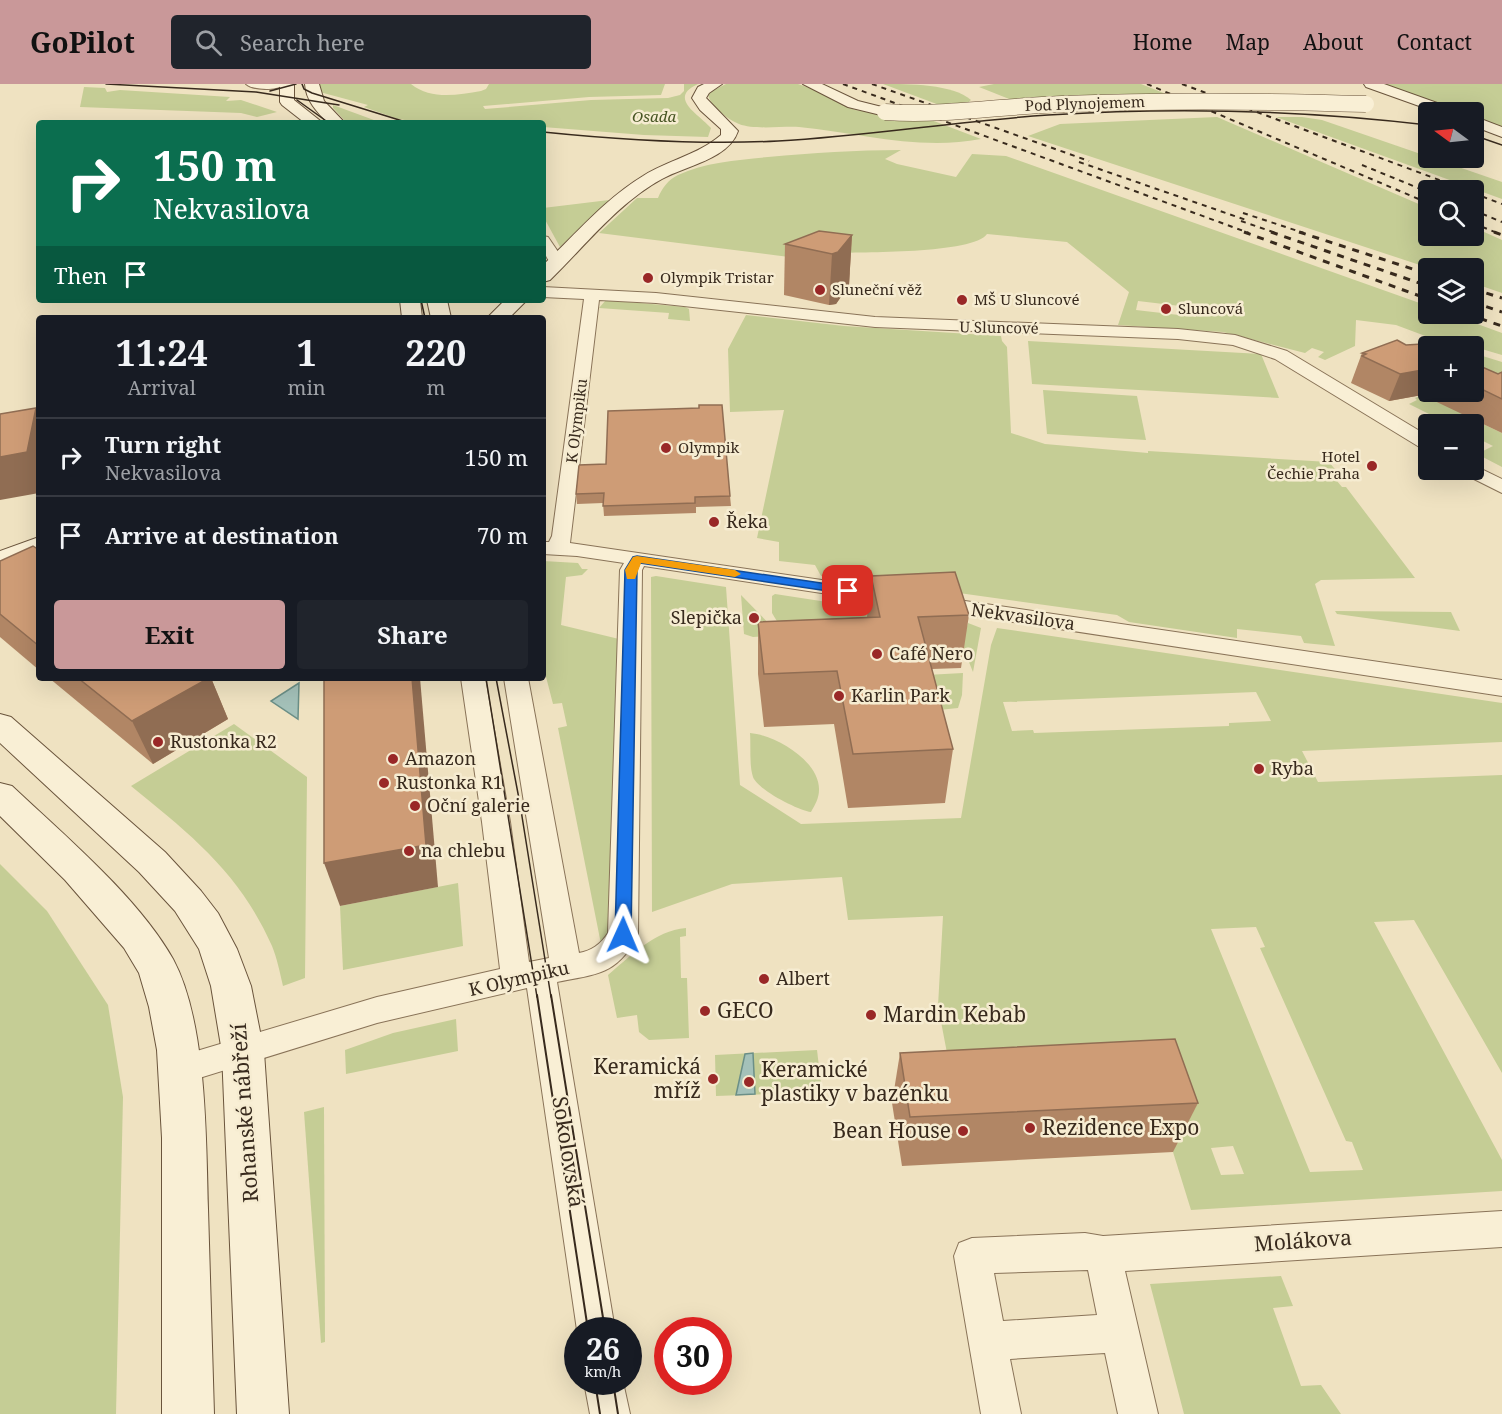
<!DOCTYPE html>
<meta charset="utf-8">
<style>
:root{--surface:#171b24;--page:#20242c;--text:#f1f3f6;--muted:#9ea1a6;--line:#363941;--accent:#c99899}
body{margin:0;font-family:"Noto Serif",serif;background:var(--page);color:var(--text);height:100vh;display:flex;flex-direction:column;font-size:22px;white-space:nowrap}
*{box-sizing:border-box;margin:0}
p{font-size:20px;color:var(--muted)}
.icon{flex:none;width:33px;height:33px;fill:none;stroke:currentColor;stroke-width:2;stroke-linecap:round;stroke-linejoin:round}
.map{position:relative;flex:1;overflow:hidden}
.sheet{position:absolute;left:36px;top:231px;width:510px;height:366px;display:flex;flex-direction:column;background:var(--surface);border-radius:6px;box-shadow:0 6px 24px #0002}
.sheet>*{flex:none}
.banner{position:absolute;left:36px;top:36px;width:510px;height:183px;border-radius:6px;box-shadow:0 6px 24px #0002;background:#0b6e4f;color:#fff;overflow:hidden}
.needle{width:39px;rotate:285deg}
.controls{position:absolute;left:1418px;top:18px;display:grid;gap:12px}
.controls a{display:grid;place-items:center;width:66px;height:66px;border-radius:6px;background:var(--surface);box-shadow:0 6px 24px #0002;font-size:30px}
.speed{position:absolute;left:564px;top:1233px;display:flex;gap:12px;font-size:30px;font-weight:700;text-align:center}
.speed>*{display:grid;place-content:center;width:78px;height:78px;border-radius:50%;background:var(--surface);box-shadow:0 6px 24px #0002;line-height:1}
.speed small{font-size:15px;font-weight:400}
.speed .limit{border:9px solid #d22;background:#fff;color:#111}
.pin{position:absolute;display:grid;place-items:center;width:51px;height:51px;color:#fff;margin:-26px;border-radius:12px;box-shadow:0 3px 9px #0006}
.me{position:absolute;width:66px;margin:-33px;rotate:1deg;stroke-linejoin:round;filter:drop-shadow(0 0 4px #0008)}
.turn{display:flex;align-items:center;gap:21px;height:126px;padding:0 18px;font-size:27px}
.turn .icon{width:78px;height:78px;stroke-width:2.5}
.turn b{display:block;font-size:42px;line-height:51px}
.then{display:flex;align-items:center;height:57px;padding:0 18px;background:#0003;gap:12px;font-size:22px}
.eta{display:flex;justify-content:space-evenly;align-items:center;height:102px;text-align:center}
.eta b{font-size:36px;font-weight:700;line-height:42px}
.cta{display:flex;gap:12px;margin-top:auto;padding:12px 18px}
.cta a{flex:1;height:69px;border-radius:6px;background:var(--accent);color:#111;font-size:24px;font-weight:700;line-height:69px;text-align:center}
.cta a+a{background:var(--page);color:var(--text)}
ul{padding:0;list-style:none}
li{display:flex;align-items:center;gap:18px;height:78px;padding:0 18px;border-top:2px solid var(--line)}
li div{flex:1}
li b{display:block;font-size:22px}
li em{font-style:normal}
header{display:flex;align-items:center;gap:36px;box-sizing:border-box;height:84px;padding:0 30px;background:var(--accent);color:#111}
header strong{font-size:28px}
nav{display:flex;gap:33px;margin-inline-start:auto;font-size:21px}
.search{width:420px;height:54px;background:var(--page);display:flex;align-items:center;gap:15px;box-sizing:border-box;padding:0 21px;border-radius:6px;color:var(--muted);font-size:22px}
.map>svg:first-child{display:block}
.green{fill:#c5cd95;fill-rule:evenodd}
.water{fill:#a4c1b9;stroke:#6b8f87;stroke-width:1.5}
.lines{fill:none;stroke-linecap:round;stroke-linejoin:round}
.street-casing{stroke:#897358;stroke-width:2}
.secondary-casing{stroke:#6a543c;stroke-width:2}
.street{fill:#f9efd5;fill-rule:evenodd}
.secondary{fill:#f9efd5;fill-rule:evenodd}
.tram-far1{stroke:#382a1d;stroke-width:1.5}
.tram{stroke:#382a1d;stroke-width:2}
.rail-far1{stroke:#382a1d;stroke-width:2;stroke-dasharray:5 5;stroke-linecap:butt}
.rail{stroke:#382a1d;stroke-width:3;stroke-dasharray:7 7;stroke-linecap:butt}
.secondary-bridge-casing{stroke:#6a543c;stroke-width:17;stroke-linecap:butt}
.secondary-bridge{stroke:#f9efd5;stroke-width:16}
.wall{fill:#b18665}
.shaded-wall{fill:#906d53}
.building{fill:#ce9c76;stroke:#906d53;stroke-width:1.5}
.route{fill:#1a73e8;stroke:#114b97;stroke-width:1.5}
.slow{fill:#f59e0b}
.poi-dot{fill:#992827;stroke:#f6ecd1;stroke-width:2}
.labels{text-anchor:middle;stroke-width:5;stroke-linejoin:round;paint-order:stroke}
.far-street-label{font-size:15px;fill:#382a1d;stroke:#f6ecd1}
.far-park-label{font-size:15px;font-style:italic;fill:#475523;stroke:#f6ecd1}
.far-poi-label{font-size:15px;fill:#382a1d;stroke:#f6ecd1;text-anchor:start}
.poi-label{font-size:18px;fill:#382a1d;stroke:#f6ecd1;text-anchor:start}
.street-label{font-size:18px;fill:#382a1d;stroke:#f6ecd1}
.near-poi-label{font-size:21px;fill:#382a1d;stroke:#f6ecd1;text-anchor:start}
.near-street-label{font-size:21px;fill:#382a1d;stroke:#f6ecd1}
</style>
<header>
<strong>GoPilot</strong>
<div class="search"><svg class="icon" aria-label="search" viewBox="0 0 24 24"><circle cx="10" cy="10" r="6"/><path d="M15 15l6 6"/></svg>Search here</div>
<nav><a>Home</a><a>Map</a><a>About</a><a>Contact</a></nav>
</header>
<div class="map">
<svg width="1502" height="1330" viewBox="0 0 1502 1330">
<rect width="100%" height="100%" fill="#efe2c1"/>
<g class="green">
<path d="M316,0H411C431,16 457,11 481,7L486,5L489,0H665L661,11L589,13L483,22L485,25L591,16L668,14L680,11L684,7V0H698C667,14 699,30 711,44L708,53L644,51L543,43V39H425L398,35L364,23L368,21L316,7Z"/>
<path d="M726,0H798L818,7L855,26L926,34L981,55C919,67 861,49 799,43C782,42 754,46 739,40C729,36 708,21 708,9Z"/>
<path d="M883,0C909,0 953,0 971,16L964,22H942Z"/>
<polygon points="994,0 1141,0 1176,14 1019,19 979,3"/>
<polygon points="1383,0 1502,0 1502,44 1473,33 1473,28 1460,28"/>
<polygon points="84,3 105,4 107,8 120,6 230,13 226,17 241,16 277,28 257,33 241,29 80,23"/>
<polygon points="333,21 382,39 347,39 333,24"/>
<polygon points="1217,33 1428,124 1428,152 1473,152 1473,143 1502,156 1502,209 1473,199 1473,184 1429,184 1028,52 1060,40"/>
<polygon points="1276,33 1302,33 1322,36 1502,98 1502,115"/>
<path d="M901,66L885,75L897,80L956,93L972,70L1006,72L1428,222V230H1450L1502,249V271L1468,261L1428,253L1396,241L1356,236L1355,262L1325,276L1318,273L1324,268L1312,264L1305,269L1223,248L1118,241L1129,208L1067,158L987,150C974,170 859,168 832,169C823,170 814,173 805,175L599,149L637,114H658C662,104 668,96 678,91C705,78 739,76 768,73C813,69 856,66 901,66ZM1138,217L1197,224L1196,233L1136,226Z"/>
<polygon points="609,116 560,163 543,132 543,124"/>
<polygon points="606,216 685,223 689,225 690,237 668,235 669,229 599,224"/>
<polygon points="746,231 844,242 1001,252 1002,257 1007,263 1011,349 1045,360 1148,369 1148,367 1329,378 1338,389 1331,390 1342,403 1346,403 1415,494 1321,496 1315,500 1335,562 1304,559 1301,552 1237,545 1237,554 1129,538 1117,531 916,503 906,505 821,492 815,481 779,477 779,458 757,454 784,326 730,328 728,265"/>
<polygon points="1028,257 1261,270 1279,314 1032,300"/>
<polygon points="1473,269 1502,278 1502,319 1462,330 1502,349 1502,383 1477,370 1493,362 1473,352 1473,340 1449,340 1409,320 1417,316 1415,314 1431,308 1473,308"/>
<polygon points="1043,306 1137,312 1146,356 1047,350"/>
<polygon points="543,477 578,479 582,485 588,485 582,491 566,493 561,541 619,555 613,839 606,854 601,860 558,644 567,642 562,619 553,620 543,581"/>
<path d="M656,492L726,503L740,701L801,740L961,734L991,561L997,544L1502,619V658L1302,667L1318,698L1502,691V989L1414,836L1374,838L1502,1076V1107L1191,1126L1173,1068L956,1016L938,922L943,832L848,836L842,793L732,800L652,828L651,493ZM1256,608L1271,637L1229,639V642L1034,649L1033,646L1012,647L1003,618ZM1256,843L1265,863L1260,864L1346,1057L1352,1058L1363,1086L1310,1088L1211,845ZM1233,1062L1244,1090L1221,1091L1211,1064Z"/>
<polygon points="775,510 899,529 880,535 778,539 772,529 772,512"/>
<polygon points="741,511 780,551 753,553 744,550"/>
<polygon points="1335,527 1451,528 1460,547 1337,530"/>
<polygon points="968,539 981,544 973,588 962,561"/>
<polygon points="963,589 962,611 958,624 939,626 926,591"/>
<path d="M234,640L307,693L305,894L283,902C280,889 277,874 272,862C239,788 191,751 131,702Z"/>
<path d="M750,649C775,651 820,677 819,706C819,714 815,721 811,728C798,726 758,706 753,693C749,681 751,662 750,649Z"/>
<polygon points="0,780 47,827 108,921 123,1013 116,1330 0,1330"/>
<polygon points="458,799 463,862 343,886 340,822"/>
<path d="M686,844V852L680,853L681,894H687L689,954L649,956L639,948L637,931L617,934L608,891C632,871 654,847 686,844Z"/>
<polygon points="456,935 458,967 346,990 345,966 393,949"/>
<polygon points="817,966 822,1008 716,1012 715,971"/>
<polygon points="324,1023 325,1258 321,1259 304,1028"/>
<polygon points="1281,1192 1293,1222 1273,1224 1301,1302 1321,1301 1341,1330 1184,1330 1150,1200"/>
</g>
<g class="water">
<polygon points="299,599 298,635 271,617"/>
<polygon points="753,969 755,1010 736,1011 745,970"/>
</g>
<g class="lines">
<defs>
<g id="street">
<path d="M246,0H283V1C276,7 253,6 246,0Z"/>
<path d="M543,152L548,153L565,178L563,181L558,182C544,179 543,163 543,152Z"/>
<path d="M543,203L656,209L875,233L1178,245L1235,251L1287,267L1428,352V366L1421,364L1275,275L1233,261L1178,255L875,243L656,219L599,216L570,459L1502,596V612L644,482L642,486L638,851C617,891 597,890 557,898L615,1246H577L527,904L377,939L180,1000L169,996L164,986L169,976L180,972L377,913L500,885L482,738L461,594H485L510,738L529,878L549,874L504,594H528L579,869C591,867 601,860 608,849L620,486L624,479L577,472L543,470V458H549L552,452L584,215L543,213Z"/>
<polygon points="1473,381 1502,395 1502,409 1464,390 1462,386 1473,386"/>
<path d="M1502,1127V1163L1125,1187L1158,1330H1118L1105,1269L1010,1275L1021,1330H981L954,1172L959,1159L972,1154L1085,1149L1103,1152ZM1088,1186L1097,1231L1003,1237L994,1189Z"/>
<polygon points="584,1298 623,1298 630,1330 590,1330"/>
</g>
<g id="secondary">
<polygon points="280,0 294,0 294,16 323,39 305,39 282,21 280,18"/>
<path d="M305,0H319L324,17L345,39H328C317,28 306,17 305,0Z"/>
<path d="M704,0H722L709,9L706,14L738,47C729,75 685,82 662,95C618,119 585,162 550,196L543,198V181C575,151 605,115 643,92C668,76 698,71 721,51V45L700,26L692,14L698,3Z"/>
<polygon points="803,0 822,0 858,17 890,25 892,28 885,32 848,23"/>
<polygon points="1364,0 1384,0 1454,25 1456,28 1436,28 1366,3"/>
<polygon points="1473,32 1502,43 1502,53 1473,42"/>
<polygon points="400,216 420,216 422,234 402,234"/>
<polygon points="427,216 447,216 451,234 431,234"/>
<polygon points="505,216 527,216 509,234 487,234"/>
<polygon points="39,453 39,471 0,485 0,467"/>
<polygon points="0,630 11,633 165,768 201,807 218,829 237,865 251,902 264,968 289,1330 237,1330 222,968 211,902 199,865 175,827 139,788 0,659"/>
<path d="M0,699L12,702C64,751 138,813 173,875C207,938 206,1054 208,1125C210,1194 212,1262 214,1330H162V1054L157,966L149,923L139,889L124,864L65,796L0,732Z"/>
</g>
</defs>
<use href="#street" class="street-casing"/>
<use href="#secondary" class="secondary-casing"/>
<use href="#street" class="street"/>
<use href="#secondary" class="secondary"/>
<g class="tram-far1">
<polyline points="106,0 256,8 339,21"/>
<polyline points="302,0 304,5 312,9 409,39"/>
<polyline points="270,7 296,0"/>
<polyline points="297,16 329,39"/>
<path d="M543,48C621,56 700,61 778,57C869,52 958,37 1048,31C1175,23 1302,26 1428,41"/>
<polyline points="1473,51 1502,61"/>
<polyline points="421,216 425,234"/>
<polyline points="486,594 537,913"/>
<polyline points="496,594 520,720 551,913"/>
</g>
<g class="tram">
<polyline points="537,911 588,1246"/>
<polyline points="551,911 605,1246"/>
<polyline points="595,1298 600,1330"/>
<polyline points="613,1298 618,1330"/>
</g>
<g class="rail-far1">
<polyline points="843,0 1249,149"/>
<polyline points="872,0 1089,77"/>
<polyline points="1147,0 1428,119"/>
<polyline points="1182,0 1466,106"/>
<polyline points="1079,78 1249,137"/>
<polyline points="1362,81 1428,108"/>
<polyline points="1473,109 1502,120"/>
<polyline points="1473,126 1502,138"/>
<polyline points="1243,129 1304,149"/>
<polyline points="1241,137 1276,149"/>
<polyline points="1473,139 1497,149"/>
</g>
<g class="rail">
<polyline points="1244,148 1428,215"/>
<polyline points="1271,148 1428,202"/>
<polyline points="1299,148 1428,190"/>
<polyline points="1494,148 1502,151"/>
<polyline points="1473,205 1502,214"/>
<polyline points="1473,218 1502,228"/>
<polyline points="1467,230 1502,242"/>
</g>
<defs>
<path id="secondary-bridge" d="M885,28C945,32 1002,22 1062,20C1163,16 1265,17 1366,20"/>
</defs>
<use href="#secondary-bridge" class="secondary-bridge-casing"/>
<use href="#secondary-bridge" class="secondary-bridge"/>
</g>
<g class="wall">
<polygon points="852,151 849,201 836,220 829,221 784,211 785,160"/>
<polygon points="1406,261 1428,263 1428,308 1473,308 1473,279 1498,290 1502,288 1502,349 1422,311 1389,317 1351,299 1362,269"/>
<polygon points="579,381 730,412 731,422 696,423 696,429 604,432 603,419 577,420 576,410"/>
<polygon points="39,466 39,586 0,553 0,477"/>
<polygon points="871,492 969,531 961,584 932,585 953,665 945,719 848,724 834,640 764,643 758,590 758,538 867,533"/>
<polygon points="49,594 211,594 228,635 153,680"/>
<polygon points="900,969 1198,1019 1173,1068 902,1082 892,1019"/>
</g>
<g class="shaded-wall">
<polygon points="852,151 849,201 836,220 829,221 832,170"/>
<polygon points="1428,285 1428,298 1422,311 1389,317 1400,290"/>
<polygon points="36,324 39,331 39,409 0,416 0,373"/>
<polygon points="209,594 211,594 228,635 153,680 132,637"/>
<polygon points="412,594 420,594 438,803 340,822 324,779"/>
</g>
<g class="building">
<polygon points="819,147 852,151 838,168 832,170 785,160"/>
<polygon points="1397,256 1406,261 1422,260 1428,263 1428,285 1400,290 1362,272 1366,270 1362,269"/>
<polygon points="1473,279 1498,290 1502,288 1502,315 1473,301"/>
<polygon points="699,321 722,321 730,412 695,413 695,419 603,422 604,409 576,410 579,381 606,380 608,327 699,324"/>
<polygon points="36,324 27,368 0,373 0,330"/>
<polygon points="33,462 39,466 39,562 0,530 0,477"/>
<polygon points="955,488 969,531 918,533 953,665 853,670 837,587 764,590 758,538 880,533 871,492"/>
<polygon points="78,594 209,594 132,637"/>
<polygon points="324,594 412,594 426,761 324,779"/>
<polygon points="1175,955 1198,1019 910,1033 900,969"/>
</g>
<polygon class="route" points="637,472 848,503 854,507 848,510 640,479 637,486 631,851 629,855 623,857 618,855 615,851 625,486 633,473"/>
<polygon class="slow" points="637,472 735,486 741,490 735,493 641,479 635,495 627,495 625,486 633,473"/>
<g class="poi-dot">
<circle cx="648" cy="194" r="6"/>
<circle cx="820" cy="206" r="6"/>
<circle cx="962" cy="216" r="6"/>
<circle cx="1166" cy="225" r="6"/>
<circle cx="666" cy="364" r="6"/>
<circle cx="1372" cy="382" r="6"/>
<circle cx="714" cy="438" r="6"/>
<circle cx="754" cy="534" r="6"/>
<circle cx="877" cy="570" r="6"/>
<circle cx="839" cy="612" r="6"/>
<circle cx="158" cy="658" r="6"/>
<circle cx="393" cy="675" r="6"/>
<circle cx="1259" cy="685" r="6"/>
<circle cx="384" cy="699" r="6"/>
<circle cx="415" cy="722" r="6"/>
<circle cx="409" cy="767" r="6"/>
<circle cx="764" cy="895" r="6"/>
<circle cx="705" cy="927" r="6"/>
<circle cx="871" cy="931" r="6"/>
<circle cx="713" cy="995" r="6"/>
<circle cx="749" cy="998" r="6"/>
<circle cx="1030" cy="1044" r="6"/>
<circle cx="963" cy="1047" r="6"/>
</g>
<g class="labels">
<g class="far-street-label">
<text transform="translate(1085 20) rotate(-2)" y="5">Pod Plynojemem</text>
<text transform="translate(999 244) rotate(1)" y="5">U Sluncové</text>
<text transform="translate(577 337) rotate(-83)" y="5">K Olympiku</text>
</g>
<g class="far-park-label">
<text x="654" y="38">Osada</text>
</g>
<g class="far-poi-label">
<text x="660" y="199">Olympik Tristar</text>
<text x="832" y="211">Sluneční věž</text>
<text x="974" y="221">MŠ U Sluncové</text>
<text x="1178" y="230">Sluncová</text>
<text x="678" y="369">Olympik</text>
<text x="1360" y="378" text-anchor="end">Hotel<tspan x="1360" dy="17">Čechie Praha</tspan></text>
</g>
<g class="poi-label">
<text x="726" y="444">Řeka</text>
<text x="742" y="540" text-anchor="end">Slepička</text>
<text x="889" y="576">Café Nero</text>
<text x="851" y="618">Karlin Park</text>
<text x="170" y="664">Rustonka R2</text>
<text x="405" y="681">Amazon</text>
<text x="1271" y="691">Ryba</text>
<text x="396" y="705">Rustonka R1</text>
<text x="427" y="728">Oční galerie</text>
<text x="421" y="773">na chlebu</text>
<text x="776" y="901">Albert</text>
</g>
<g class="street-label">
<text transform="translate(1023 533) rotate(8)" y="6">Nekvasilova</text>
<text transform="translate(519 895) rotate(-13)" y="6">K Olympiku</text>
</g>
<g class="near-poi-label">
<text x="717" y="934">GECO</text>
<text x="883" y="938">Mardin Kebab</text>
<text x="701" y="990" text-anchor="end">Keramická<tspan x="701" dy="24">mříž</tspan></text>
<text x="761" y="993">Keramické<tspan x="761" dy="24">plastiky v bazénku</tspan></text>
<text x="1042" y="1051">Rezidence Expo</text>
<text x="951" y="1054" text-anchor="end">Bean House</text>
</g>
<g class="near-street-label">
<text transform="translate(245 1029) rotate(-94)" y="7">Rohanské nábřeží</text>
<text transform="translate(568 1068) rotate(81)" y="7">Sokolovská</text>
<text transform="translate(1303 1157) rotate(-4)" y="7">Molákova</text>
</g>
</g>
</svg>
<div class="controls">
<a><svg class="needle" viewBox="-14 -14 28 28"><path d="M0-13l5 13h-10z" fill="#e53935"/><path d="M0 13l5-13h-10z" fill="#9ea1a6"/></svg></a>
<a><svg class="icon" aria-label="search" viewBox="0 0 24 24"><circle cx="10" cy="10" r="6"/><path d="M15 15l6 6"/></svg></a>
<a><svg class="icon" aria-label="layers" viewBox="0 0 24 24"><path d="M12 4l9 5-9 5-9-5zM3 14l9 5 9-5"/></svg></a>
<a>+</a>
<a>−</a>
</div>
<div class="speed"><div>26<small>km/h</small></div><div class="limit">30</div></div>
<div class="pin" style="left:848px;top:507px;background:#d93025"><svg class="icon" aria-label="arrive" viewBox="0 0 24 24"><path d="M6 21V4h12l-3 4 3 4H6"/></svg></div>
<svg class="me" style="left:623px;top:851px" viewBox="-20 -20 40 40"><path d="M0-17L14 15 0 8-14 15z" fill="#1a73e8" stroke="#fff" stroke-width="4"/></svg>
<div class="banner">
<div class="turn"><svg class="icon" aria-label="right" viewBox="0 0 24 24"><path d="M7 20v-9h11M14 6l5 5-5 5"/></svg><div><b>150 m</b>Nekvasilova</div></div>
<div class="then">Then<svg class="icon" aria-label="arrive" viewBox="0 0 24 24"><path d="M6 21V4h12l-3 4 3 4H6"/></svg></div>
</div>
<section class="sheet">
<div class="eta">
<div><b>11:24</b><p>Arrival</p></div>
<div><b>1</b><p>min</p></div>
<div><b>220</b><p>m</p></div>
</div>
<ul>
<li><svg class="icon" aria-label="right" viewBox="0 0 24 24"><path d="M7 20v-9h11M14 6l5 5-5 5"/></svg><div><b>Turn right</b><p>Nekvasilova</p></div><em>150 m</em></li>
<li><svg class="icon" aria-label="arrive" viewBox="0 0 24 24"><path d="M6 21V4h12l-3 4 3 4H6"/></svg><div><b>Arrive at destination</b></div><em>70 m</em></li>
</ul>
<div class="cta"><a>Exit</a><a>Share</a></div>
</section>
</div>
